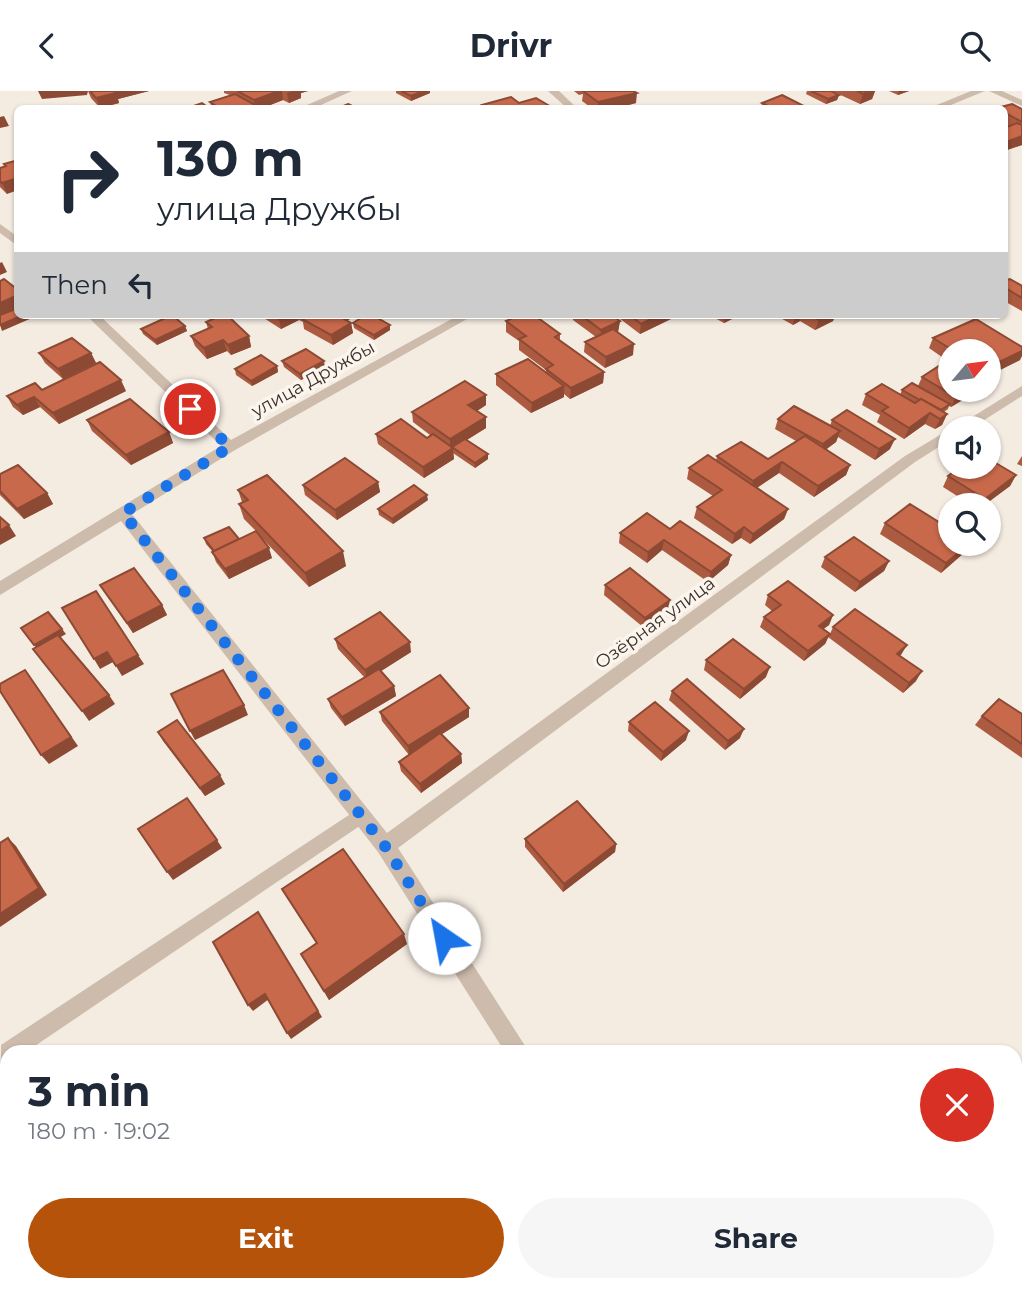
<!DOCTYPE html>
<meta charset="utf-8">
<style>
:root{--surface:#fff;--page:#f6f6f7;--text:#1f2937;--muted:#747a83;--accent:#b45309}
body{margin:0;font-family:Montserrat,sans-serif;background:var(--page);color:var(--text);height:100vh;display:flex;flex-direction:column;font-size:26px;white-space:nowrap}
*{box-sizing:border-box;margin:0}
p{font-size:23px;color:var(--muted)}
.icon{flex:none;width:38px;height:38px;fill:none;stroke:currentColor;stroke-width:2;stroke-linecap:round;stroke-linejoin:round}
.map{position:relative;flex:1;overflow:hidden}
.side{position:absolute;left:0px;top:954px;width:1022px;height:247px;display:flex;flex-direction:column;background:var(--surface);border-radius:21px 21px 0 0;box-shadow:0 2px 5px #0004}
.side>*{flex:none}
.hud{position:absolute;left:14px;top:14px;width:994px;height:214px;border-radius:10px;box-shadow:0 2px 5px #0004;background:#fff;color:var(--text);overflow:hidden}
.needle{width:46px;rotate:61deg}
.buttons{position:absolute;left:938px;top:248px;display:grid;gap:14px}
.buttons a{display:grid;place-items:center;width:63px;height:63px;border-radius:50%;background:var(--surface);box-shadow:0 2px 5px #0004;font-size:35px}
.pin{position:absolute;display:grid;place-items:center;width:60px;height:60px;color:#fff;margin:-30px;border:4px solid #fff;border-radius:50%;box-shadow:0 2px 7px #0007}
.me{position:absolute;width:77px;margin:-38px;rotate:327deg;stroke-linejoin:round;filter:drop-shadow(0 0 5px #0008)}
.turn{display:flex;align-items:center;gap:24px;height:147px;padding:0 28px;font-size:32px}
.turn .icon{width:91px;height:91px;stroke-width:2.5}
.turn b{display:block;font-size:49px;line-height:60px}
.then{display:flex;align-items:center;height:66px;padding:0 28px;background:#0003;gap:14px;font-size:26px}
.round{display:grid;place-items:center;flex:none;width:74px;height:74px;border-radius:37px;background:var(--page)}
.overview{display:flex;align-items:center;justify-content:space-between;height:119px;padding:0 28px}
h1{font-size:42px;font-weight:700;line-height:52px}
.action{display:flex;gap:14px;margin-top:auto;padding:14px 28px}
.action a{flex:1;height:80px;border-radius:42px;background:var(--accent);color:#fff;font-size:28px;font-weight:700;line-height:80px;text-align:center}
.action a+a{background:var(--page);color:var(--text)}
header{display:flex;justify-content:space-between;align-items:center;height:91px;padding:0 28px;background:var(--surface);font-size:32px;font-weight:700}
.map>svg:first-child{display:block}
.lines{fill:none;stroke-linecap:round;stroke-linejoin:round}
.stream{fill:#7fb0b2;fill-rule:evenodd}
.lane{fill:#cdbbac;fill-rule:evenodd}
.street{fill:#cdbbac;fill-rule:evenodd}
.wall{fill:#ac5a40}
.shaded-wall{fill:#8c4a34}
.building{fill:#c8694b;stroke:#8c4a34;stroke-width:2}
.route{stroke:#1a73e8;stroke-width:12;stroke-dasharray:0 21.6}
.labels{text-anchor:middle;stroke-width:7;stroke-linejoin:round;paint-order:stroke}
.street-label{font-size:18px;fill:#3b302b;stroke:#fbf5ee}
</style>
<header><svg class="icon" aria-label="back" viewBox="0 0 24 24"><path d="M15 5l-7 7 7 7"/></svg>Drivr<svg class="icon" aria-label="search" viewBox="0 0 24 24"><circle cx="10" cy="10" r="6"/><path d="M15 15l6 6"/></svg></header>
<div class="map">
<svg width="1022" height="1200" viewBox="0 0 1022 1200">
<rect width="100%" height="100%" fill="#f4ebe1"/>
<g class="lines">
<g class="stream">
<polygon points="1022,1082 1022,1099 1015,1104 1015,1087"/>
<polygon points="924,1194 941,1194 938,1200 921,1200"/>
</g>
<polygon class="lane" points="361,716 367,718 370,724 367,730 26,961 7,961 7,971 1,968 1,954"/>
<g class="street">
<polygon points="339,0 352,0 312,18 298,18"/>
<polygon points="548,0 559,0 578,18 568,18"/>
<polygon points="971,0 985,0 941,18 927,18"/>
<polygon points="989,0 1002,0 1022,9 1022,15"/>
<polygon points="0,133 18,146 18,155 0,142"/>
<polygon points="86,224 99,224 231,349 459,224 474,224 235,359 132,423 387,742 905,365 950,338 950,349 915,371 398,757 529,961 505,961 378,761 121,430 0,504 0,490 221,355"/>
<polygon points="1022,295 1022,305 970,338 953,338"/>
<polygon points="566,1194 592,1194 591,1200 565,1200"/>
</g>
</g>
<g class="wall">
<polygon points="88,0 149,0 118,8 119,12 100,17 91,7"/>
<polygon points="224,0 308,0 301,2 301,7 289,12 283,9 260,18 212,18 210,11 230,4 224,2"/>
<polygon points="396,0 430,0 430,2 411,10 396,2"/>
<polygon points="574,0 633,0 636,12 613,18 593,18 582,10 583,3 579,4"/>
<polygon points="807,0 831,0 839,4 837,9 826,13 806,3"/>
<polygon points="832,0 875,0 872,8 860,13"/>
<polygon points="889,0 909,0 898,4"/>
<polygon points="762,12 803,18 761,18"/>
<polygon points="997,17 1022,18 1022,54 1004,60 1004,37 1008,35 1004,33 1004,18"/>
<polygon points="18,69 7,103 0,96 0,77 5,75 4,73"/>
<polygon points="1004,190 1022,195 1022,220 1004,210"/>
<polygon points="259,224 356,224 347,229 351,232 353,242 333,254 304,238 303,231 299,229 281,238"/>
<polygon points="573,224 611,224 620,230 618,241 633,264 605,277 584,261 585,251 596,246 573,229"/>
<polygon points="619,224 673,224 673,227 640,243 619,227"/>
<polygon points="713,224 740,224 724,232 713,226"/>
<polygon points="775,224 835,224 833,230 815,239 800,230 793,234"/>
<polygon points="976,228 1020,269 990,284 989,261 950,261 950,270 949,271 929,257 933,247"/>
<polygon points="506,230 560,243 560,249 604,281 603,292 570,308 564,303 564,306 531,322 496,294 496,283 546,281 546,279 519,259 519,250 506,241"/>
<polygon points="206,231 249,245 251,256 231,264 227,260 207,268 195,255 191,245 208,238"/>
<polygon points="353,232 390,239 374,249 354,237"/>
<polygon points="185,235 187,240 157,254 143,243 141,238"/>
<polygon points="39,262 91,262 96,272 63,288 45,272"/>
<polygon points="282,270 325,276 301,289 284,276"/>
<polygon points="277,275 278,281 252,295 236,284 235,278"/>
<polygon points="922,286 950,299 975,299 974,302 951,316 949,315 948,318 944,321 947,323 942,334 935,338 925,333 904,348 877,331 880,324 862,314 866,303 900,304 902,299 918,295"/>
<polygon points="42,299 126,300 59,333 40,316 23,324 13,316 7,305"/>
<polygon points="486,314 477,320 486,337 467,349 488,363 488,368 475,377 453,362 454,368 424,387 378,353 376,343 427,347 430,344 413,331 412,321"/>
<polygon points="778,328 830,335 832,329 890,358 875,369 838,346 836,351 826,358 850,374 846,384 814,406 779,382 757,397 788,418 784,428 750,453 741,447 732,453 694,427 697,416 713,405 687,388 689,377 716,370 717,365 768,368 796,350 775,338"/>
<polygon points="87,329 169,341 173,352 131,374 92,340"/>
<polygon points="1022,365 1022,375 1017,373"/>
<polygon points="0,383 47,402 53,413 24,428 0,404"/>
<polygon points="1016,384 1010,395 983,415 973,415 943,396 948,385"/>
<polygon points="378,391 380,401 337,429 305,404 303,394"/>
<polygon points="238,399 346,475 309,496 258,443 272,467 229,488 216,471 212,460 206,453 204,447 239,448 256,440 244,428 239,413 242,411"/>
<polygon points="428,409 393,433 379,424 378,418"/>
<polygon points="885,432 950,453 970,453 965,461 941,482 880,443"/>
<polygon points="670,438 731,464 728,474 708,491 662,459 647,472 619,452 620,442"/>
<polygon points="825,466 889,470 884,480 855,501 821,476"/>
<polygon points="100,494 162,514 167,524 133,542"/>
<polygon points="605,494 668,519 643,536 604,504"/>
<polygon points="768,504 833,524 829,534 823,538 830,543 833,536 900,565 916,590 903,602 828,546 825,553 804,570 760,536 764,526 772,520 765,514"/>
<polygon points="335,548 411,561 381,580 394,595 396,605 345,635 331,617 328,608 365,587 338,558"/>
<polygon points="706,569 766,586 740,608 704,579"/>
<polygon points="672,600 740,647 725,659 669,609"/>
<polygon points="469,617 469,626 442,643 461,663 462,672 421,702 401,680 399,671 409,664 382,630 380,621"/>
<polygon points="1022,623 1022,667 975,634 982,625"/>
<polygon points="629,631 686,649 661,670 628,640"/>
<polygon points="158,641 225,693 205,705 163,650"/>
<polygon points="525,748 616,753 615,761 563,801 525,756"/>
<polygon points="282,798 407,853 329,909 301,863 316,852"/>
</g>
<g class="shaded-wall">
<polygon points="38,0 88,0 87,4 42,8"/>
<polygon points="113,0 149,0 118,8 119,12 100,17 96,7"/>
<polygon points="279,0 282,0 283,9 260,18 250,18 255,16 254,9"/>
<polygon points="292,0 308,0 301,2 301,7 289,12 287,2"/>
<polygon points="423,0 430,0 430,2 411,10 411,5"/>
<polygon points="871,0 875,0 872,8 860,13 863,3"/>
<polygon points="899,0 909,0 898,4"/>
<polygon points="637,2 636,12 613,18 598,18 598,11"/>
<polygon points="839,4 837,9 826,13 828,8"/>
<polygon points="4,25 9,35 0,37 0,26"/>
<polygon points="1022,45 1022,54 1004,60 1006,51"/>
<polygon points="18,87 18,99 7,103 2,92"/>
<polygon points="2,171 7,181 0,184 0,172"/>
<polygon points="18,204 18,217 0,225 0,212"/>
<polygon points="23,224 30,224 32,227 2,240 0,234"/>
<polygon points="286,224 298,224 299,229 281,238 279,228"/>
<polygon points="346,224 356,224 347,230"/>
<polygon points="659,224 673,224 673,227 640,243 641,233"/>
<polygon points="731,224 740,224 724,232 725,227"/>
<polygon points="795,224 802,224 800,230 793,234"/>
<polygon points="828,224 835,224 833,230 815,239 819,229"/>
<polygon points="620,230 618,241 600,249 601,239"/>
<polygon points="351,232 353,242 333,254 331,244"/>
<polygon points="390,234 390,239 374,249 374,244"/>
<polygon points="185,235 187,240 157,254 155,249"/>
<polygon points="249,245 251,256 231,264 228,254"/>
<polygon points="223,249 227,260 207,268 204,257"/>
<polygon points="634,253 633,264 605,277 606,266"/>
<polygon points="966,255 964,261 954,261 954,260"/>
<polygon points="1022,260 1022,265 1020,269 990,284 995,273"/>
<polygon points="91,262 96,272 63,288 58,278"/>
<polygon points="324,270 325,276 301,289 300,283"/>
<polygon points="277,275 278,281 252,295 251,290"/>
<polygon points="604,281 603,292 570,308 571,297"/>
<polygon points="121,289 126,300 59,333 53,322"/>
<polygon points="564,295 564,306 531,322 532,312"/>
<polygon points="967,299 975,299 974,302 951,316 956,306"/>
<polygon points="486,304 486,314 469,325 468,314"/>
<polygon points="34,306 40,316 23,324 17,314"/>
<polygon points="930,322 925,333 904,348 909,337"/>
<polygon points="947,323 942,334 935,338 940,328"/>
<polygon points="486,326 486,337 450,359 450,348"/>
<polygon points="840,340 836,351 819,364 823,353"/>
<polygon points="169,341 173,352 131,374 126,364"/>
<polygon points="895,348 890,358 875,369 879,358"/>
<polygon points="453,357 454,368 424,387 423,376"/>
<polygon points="488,363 488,368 475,377 475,372"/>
<polygon points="782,371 779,382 750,401 753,390"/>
<polygon points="850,374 846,384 814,406 818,395"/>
<polygon points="1016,384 1010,395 983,415 981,415 985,408"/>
<polygon points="378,391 380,401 337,429 335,419"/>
<polygon points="47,402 53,413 24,428 17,418"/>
<polygon points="427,404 428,409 393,433 392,428"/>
<polygon points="788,418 784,428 750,453 753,443"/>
<polygon points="9,434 16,445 0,454 0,440"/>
<polygon points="744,436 741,447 732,453 735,443"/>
<polygon points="664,449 662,459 647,472 648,461"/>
<polygon points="969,453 970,453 965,461 941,482 946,472"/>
<polygon points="269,457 272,467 229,488 225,478"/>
<polygon points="343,460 346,475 309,496 305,482"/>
<polygon points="731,464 728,474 708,491 711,481"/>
<polygon points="889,470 884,480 855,501 860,491"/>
<polygon points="670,509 668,519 643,536 645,527"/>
<polygon points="162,514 167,524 133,542 127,532"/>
<polygon points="833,524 829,534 814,545 819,535"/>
<polygon points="62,538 66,543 38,559 34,554"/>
<polygon points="830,543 825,553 804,570 808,560"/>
<polygon points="410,551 411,561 367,589 365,579"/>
<polygon points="907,554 901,564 892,572 897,563"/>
<polygon points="107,561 113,571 100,578 94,568"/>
<polygon points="138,564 144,573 122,585 116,575"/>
<polygon points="770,576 766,586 740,608 744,598"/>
<polygon points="25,579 78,655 49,673 41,664"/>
<polygon points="922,580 916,590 903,602 909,592"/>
<polygon points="394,595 396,605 345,635 342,626"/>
<polygon points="109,604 115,613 89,630 82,620"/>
<polygon points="244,614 248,624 195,649 190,640"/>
<polygon points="469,617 469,626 409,664 408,655"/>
<polygon points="744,638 740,647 725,659 728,650"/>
<polygon points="689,640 686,649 661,670 663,661"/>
<polygon points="461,663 462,672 421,702 420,693"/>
<polygon points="220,684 225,693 205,705 200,697"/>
<polygon points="8,747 16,755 47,804 0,836 0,823"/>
<polygon points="217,749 222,757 173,789 167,781"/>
<polygon points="616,753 615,761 563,801 564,793"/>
<polygon points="258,821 322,926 291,948 287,942"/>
<polygon points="404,843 407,853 329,909 324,900"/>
<polygon points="265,903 269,908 253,920 248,914"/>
<polygon points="29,1194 40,1194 32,1200 21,1200"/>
</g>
<g class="building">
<polygon points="90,0 114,0 116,2 96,7"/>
<polygon points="237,0 279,0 254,9"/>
<polygon points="401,0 423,0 411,5"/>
<polygon points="583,0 633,0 637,2 598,11"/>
<polygon points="811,0 831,0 839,4 828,8"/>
<polygon points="857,0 871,0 863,3"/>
<polygon points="235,3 257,15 250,18 221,18 210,11"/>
<polygon points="782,4 804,15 796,18 774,18 762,12"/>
<polygon points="511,6 519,12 536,7 553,17 520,18 517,16 511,18 487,18 482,14"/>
<polygon points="202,12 210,18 185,18"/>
<polygon points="348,13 358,18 336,18"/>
<polygon points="1012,13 1022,18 1022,31 1004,21 1004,18 997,17"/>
<polygon points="1017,32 1022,34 1022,45 1006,51 1004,51 1004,37"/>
<polygon points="18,69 18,87 2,92 0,90 0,77 6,75 4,73"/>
<polygon points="4,188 18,199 18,204 0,212 0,190"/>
<polygon points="1010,188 1022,195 1022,207 1004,196 1004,190"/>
<polygon points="18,217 18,224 23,224 0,234 0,224"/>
<polygon points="172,224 185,235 155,249 141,238"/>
<polygon points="222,224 227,224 249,245 228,254 223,249 204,257 191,245 212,236 206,231"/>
<polygon points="273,224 286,224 279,228"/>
<polygon points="308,224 337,224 351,232 331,244 302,228"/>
<polygon points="366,224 372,224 390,234 374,244 353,232"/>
<polygon points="520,224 534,224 560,243 555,246 604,281 571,297 546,278 553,274 519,248 526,245 506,230"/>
<polygon points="581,224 611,224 620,230 601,239"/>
<polygon points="630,224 659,224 641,233"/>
<polygon points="720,224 731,224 725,227"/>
<polygon points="811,224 828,224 819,229"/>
<polygon points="976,228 1022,256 1022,260 995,273 989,269 989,261 976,261 966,255 954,260 933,247"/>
<polygon points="613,238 634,253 606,266 585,251"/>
<polygon points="72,247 91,262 58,278 39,262"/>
<polygon points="306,258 324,270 300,283 282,270"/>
<polygon points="261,264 277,275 251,290 235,278"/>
<polygon points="528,268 564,295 532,312 496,283"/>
<polygon points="100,271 121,289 53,322 34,306 17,314 7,305 35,292 42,299"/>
<polygon points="945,271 950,274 950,299 967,299 956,306 922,286"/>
<polygon points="465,290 486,304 468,314 486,326 450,348 412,321"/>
<polygon points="912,292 950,313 941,319 921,308 920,309 902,299"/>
<polygon points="882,293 915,312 921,308 947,323 940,328 930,322 909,337 882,320 888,316 866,303"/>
<polygon points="130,308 169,341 126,364 87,329"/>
<polygon points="794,315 840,340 823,353 778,328"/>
<polygon points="847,319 895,348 879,358 832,329"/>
<polygon points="401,328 427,347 433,343 453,357 423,376 376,343"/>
<polygon points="805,345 850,374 818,395 782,371 753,390 717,365 741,351 768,368"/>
<polygon points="465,348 488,363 475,372 452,356"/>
<polygon points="708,364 788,418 753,443 744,436 735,443 697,416 722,399 689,377"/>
<polygon points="345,367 378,391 335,419 303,394"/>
<polygon points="989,368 1016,384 985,408 948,385 961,376 989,376"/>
<polygon points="18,374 47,402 17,418 0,400 0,383"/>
<polygon points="267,384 343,460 305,482 239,413 248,409 238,399"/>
<polygon points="414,394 427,404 392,428 378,418"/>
<polygon points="910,413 950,438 950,453 969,453 946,472 885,432"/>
<polygon points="647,422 670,438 680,430 731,464 711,481 664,449 648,461 620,442"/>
<polygon points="0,426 9,434 0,440"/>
<polygon points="229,436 239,448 214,460 204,447"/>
<polygon points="256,440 269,457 225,478 212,461"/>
<polygon points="854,446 889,470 860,491 825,466"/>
<polygon points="134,477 162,514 127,532 100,494"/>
<polygon points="630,477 670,509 645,527 605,494"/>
<polygon points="788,490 833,524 819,535 830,543 808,560 764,526 781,514 768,504"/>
<polygon points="96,500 138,564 116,575 107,561 94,568 62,517"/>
<polygon points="855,518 907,554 897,563 922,580 909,592 833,536"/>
<polygon points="48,521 62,538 34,554 21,537"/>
<polygon points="380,521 410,551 365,579 335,548"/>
<polygon points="58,544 109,604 82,620 33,558"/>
<polygon points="733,548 770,576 744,598 706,569"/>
<polygon points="379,578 394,595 342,626 328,608"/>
<polygon points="25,579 71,646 41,664 0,600 0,593"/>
<polygon points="223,579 244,614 190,640 171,603"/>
<polygon points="440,584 469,617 408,655 380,621"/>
<polygon points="687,588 744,638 728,650 672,600"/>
<polygon points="999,608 1022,623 1022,653 982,625"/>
<polygon points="655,611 689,640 663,661 629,631"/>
<polygon points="177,629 220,684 200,697 158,641"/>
<polygon points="440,642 461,663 420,693 399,671"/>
<polygon points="187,707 217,749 167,781 138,738"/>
<polygon points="577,710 616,753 564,793 525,748"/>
<polygon points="8,747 39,797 0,823 0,752"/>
<polygon points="343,758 404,843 324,900 301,863 317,852 282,798"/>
<polygon points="258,821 318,920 287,942 265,903 248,914 213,851"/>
<polygon points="7,1095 7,1194 29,1194 21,1200 0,1200 0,1101"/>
</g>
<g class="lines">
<polyline class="route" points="190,318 230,356 123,422 385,755 444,847"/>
</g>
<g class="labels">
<g class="street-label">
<text transform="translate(313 288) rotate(-29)" y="6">улица Дружбы</text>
<text transform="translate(655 532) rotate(-36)" y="6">Озёрная улица</text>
</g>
</g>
</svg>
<div class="buttons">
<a><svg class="needle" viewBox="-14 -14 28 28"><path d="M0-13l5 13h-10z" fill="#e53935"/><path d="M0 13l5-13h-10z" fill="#747a83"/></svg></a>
<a><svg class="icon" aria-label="sound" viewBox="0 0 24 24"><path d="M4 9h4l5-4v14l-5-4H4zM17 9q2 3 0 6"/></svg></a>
<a><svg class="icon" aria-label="search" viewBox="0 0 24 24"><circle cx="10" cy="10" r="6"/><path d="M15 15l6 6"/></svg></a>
</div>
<div class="pin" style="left:190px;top:318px;background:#d93025"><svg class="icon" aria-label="arrive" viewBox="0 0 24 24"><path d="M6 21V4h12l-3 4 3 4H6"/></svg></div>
<svg class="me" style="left:444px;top:847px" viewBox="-20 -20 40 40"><circle r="19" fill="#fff"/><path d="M0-13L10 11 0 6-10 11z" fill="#1a73e8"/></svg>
<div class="hud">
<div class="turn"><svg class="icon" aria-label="right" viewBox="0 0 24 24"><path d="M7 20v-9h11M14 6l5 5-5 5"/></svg><div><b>130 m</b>улица Дружбы</div></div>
<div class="then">Then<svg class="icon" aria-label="left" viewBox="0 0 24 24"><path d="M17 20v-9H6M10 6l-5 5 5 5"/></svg></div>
</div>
<section class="side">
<div class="overview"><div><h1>3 min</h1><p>180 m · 19:02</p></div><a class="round" style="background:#d93025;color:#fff"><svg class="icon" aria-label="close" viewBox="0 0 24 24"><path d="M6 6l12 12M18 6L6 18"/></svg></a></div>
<div class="action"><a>Exit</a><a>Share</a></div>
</section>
</div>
